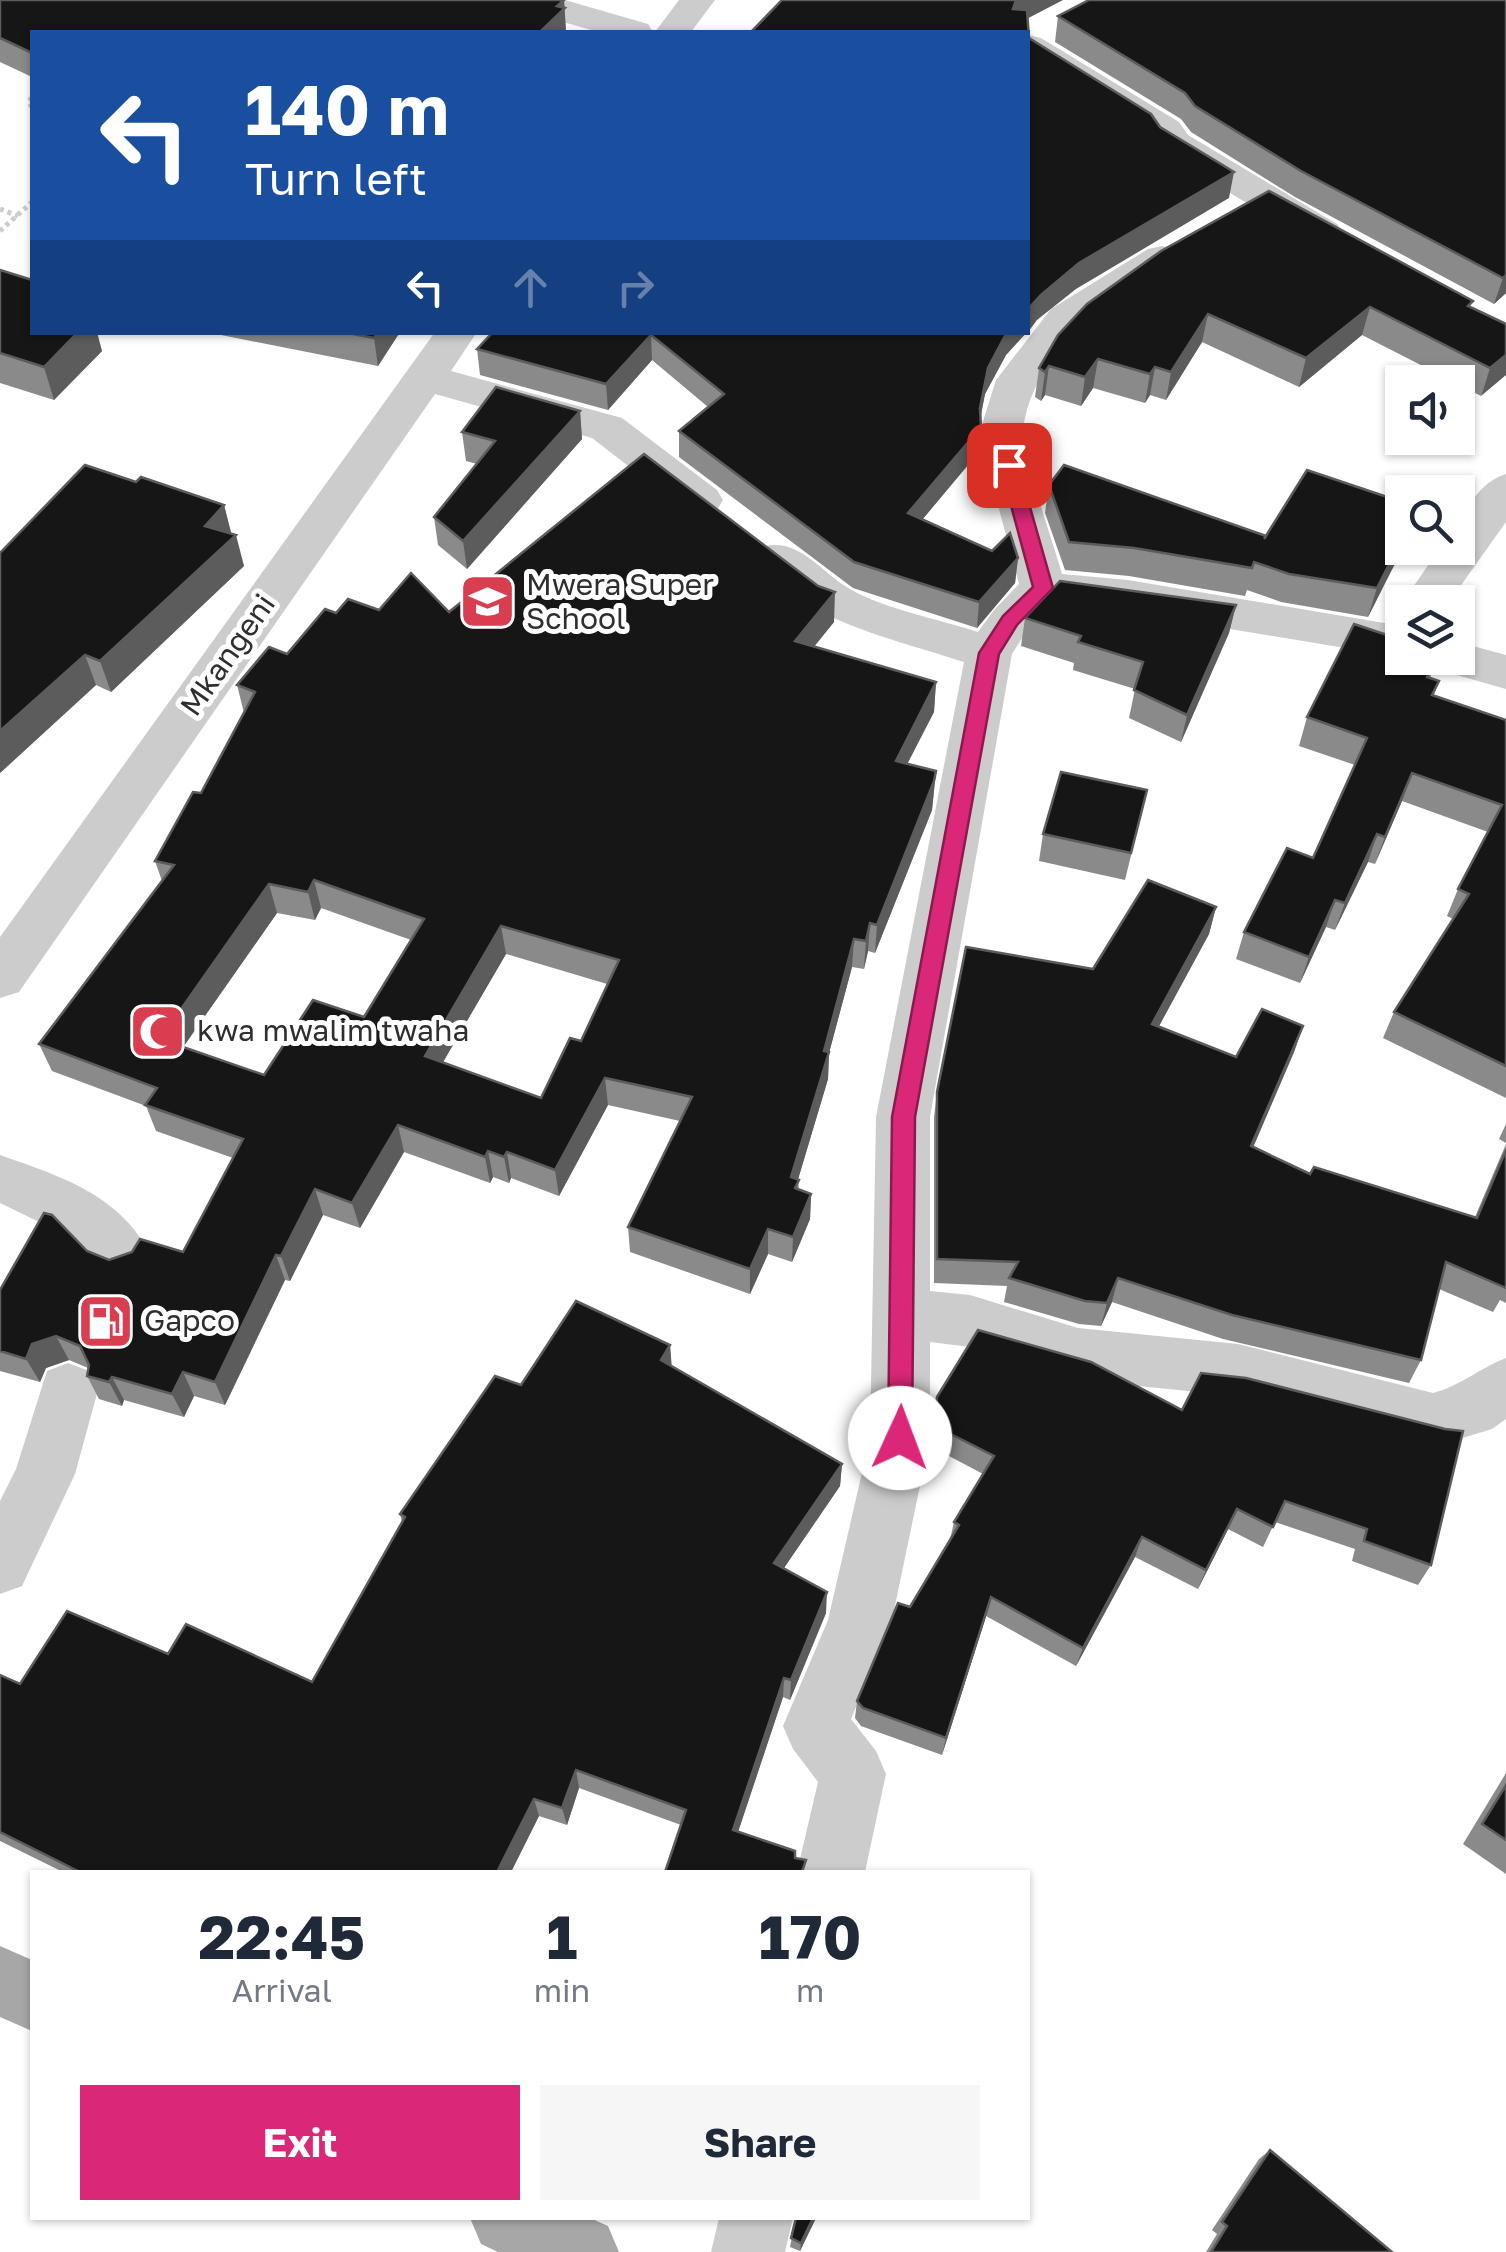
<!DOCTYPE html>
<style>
:root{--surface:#fff;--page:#f6f6f7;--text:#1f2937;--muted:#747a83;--accent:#db2777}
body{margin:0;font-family:"Golos Text",sans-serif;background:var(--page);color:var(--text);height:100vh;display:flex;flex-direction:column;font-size:38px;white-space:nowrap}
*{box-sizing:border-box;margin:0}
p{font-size:32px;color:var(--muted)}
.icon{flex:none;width:55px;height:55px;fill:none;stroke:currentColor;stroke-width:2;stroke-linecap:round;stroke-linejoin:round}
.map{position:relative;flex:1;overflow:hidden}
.drawer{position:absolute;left:30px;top:1870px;width:1000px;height:350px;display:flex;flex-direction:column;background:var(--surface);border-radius:0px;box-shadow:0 2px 8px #0004}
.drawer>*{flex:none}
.hud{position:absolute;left:30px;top:30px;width:1000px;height:305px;border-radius:0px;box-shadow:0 2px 8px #0004;background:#1a4fa0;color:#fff;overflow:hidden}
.controls{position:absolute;left:1385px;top:365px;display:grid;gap:20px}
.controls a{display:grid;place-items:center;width:90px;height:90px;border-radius:0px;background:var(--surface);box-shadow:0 2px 8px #0004;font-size:50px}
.pin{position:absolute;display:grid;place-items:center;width:85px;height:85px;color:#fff;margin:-42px;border-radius:20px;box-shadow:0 5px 15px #0006}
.me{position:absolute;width:110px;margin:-55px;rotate:2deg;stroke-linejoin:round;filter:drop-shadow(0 0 8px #0008)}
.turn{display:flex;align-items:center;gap:35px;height:210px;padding:0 50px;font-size:45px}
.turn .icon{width:130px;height:130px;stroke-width:2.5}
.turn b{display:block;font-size:70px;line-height:85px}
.lanes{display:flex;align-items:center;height:95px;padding:0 50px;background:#0003;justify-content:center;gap:50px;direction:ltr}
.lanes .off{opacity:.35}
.eta{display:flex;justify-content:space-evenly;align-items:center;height:170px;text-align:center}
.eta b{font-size:60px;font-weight:700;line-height:70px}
.action{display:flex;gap:20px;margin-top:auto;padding:20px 50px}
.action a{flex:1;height:115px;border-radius:0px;background:var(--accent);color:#fff;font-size:40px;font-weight:700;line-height:115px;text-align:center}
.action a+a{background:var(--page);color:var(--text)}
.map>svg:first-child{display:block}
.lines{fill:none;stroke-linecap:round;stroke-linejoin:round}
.path{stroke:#ccc;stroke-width:5;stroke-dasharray:4 4;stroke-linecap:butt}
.minor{fill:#ccc;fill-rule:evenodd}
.major{fill:#a7a7a7;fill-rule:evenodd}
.wall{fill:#8a8a8a;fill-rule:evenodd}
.shaded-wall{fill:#5c5c5c}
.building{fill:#161616;stroke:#5c5c5c;stroke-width:2.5;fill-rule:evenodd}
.route{fill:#db2777;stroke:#8e194d;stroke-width:2.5}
.labels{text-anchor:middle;stroke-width:10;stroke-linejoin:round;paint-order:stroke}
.poi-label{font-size:30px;fill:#2f2f2f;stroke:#fff;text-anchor:start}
.street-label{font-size:30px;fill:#2f2f2f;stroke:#fff}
</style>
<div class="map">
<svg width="1506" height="2252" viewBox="0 0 1506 2252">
<rect width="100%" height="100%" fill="#fff"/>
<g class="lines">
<g class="path">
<polyline points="32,98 28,101 32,107"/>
<polyline points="0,209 18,216"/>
<polyline points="0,231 32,202"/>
</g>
<g class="minor">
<polygon points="509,0 565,0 648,24 653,32 598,32 514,8"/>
<polygon points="679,0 715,0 691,32 655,32"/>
<polygon points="1028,35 1041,38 1179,122 1188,135 1337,224 1343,232 1337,240 1323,244 1309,240 1158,150 1150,137 1028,61"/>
<path d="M1162,246L1176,249L1182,258L1176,267C1113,307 1033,347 1023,431C1021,451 1055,548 1062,574L1128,580L1402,626L1405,658L1128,612L1054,605L1026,632L1012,654L930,1117V1291L970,1295L1078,1328L1238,1344L1433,1393C1460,1386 1480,1368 1506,1358V1419L1492,1429L1433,1447L1238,1396L1078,1380L970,1347L930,1342V1438L892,1620L851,1719L876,1751L886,1774L865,1872H797L818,1782L793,1749L783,1726L828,1620L870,1438L876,1117L964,662C901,641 790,617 754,558L761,547C799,536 820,572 850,589C881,608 942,620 978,632L994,610L1019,584L979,434L996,380L1051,309L1148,249Z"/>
<polygon points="435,332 477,332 451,371 622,418 717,490 723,500 717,510 701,515 685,510 592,438 435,394 19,992 0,998 0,937"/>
<path d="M1506,474V522L1449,602L1402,603L1440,548H1458C1458,518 1476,483 1506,474Z"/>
<polygon points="1458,642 1506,655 1506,689 1439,670 1433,658 1458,658"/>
<path d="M0,1155C60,1176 121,1195 151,1256L142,1273L122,1281L102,1273L64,1234L0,1203Z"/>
<polygon points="68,1363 89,1371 98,1390 75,1474 22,1586 0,1594 0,1501 16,1469 47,1371"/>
<polygon points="719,2218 793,2218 785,2252 711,2252"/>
</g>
<g class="major">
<polygon points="0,1946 32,1960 32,2031 0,2017"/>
<polygon points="470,2218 590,2218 608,2226 619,2252 498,2252 481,2244"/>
</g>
</g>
<g class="wall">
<polygon points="0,0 564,0 566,32 32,32 32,77 0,62"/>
<polygon points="1506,0 1506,293 1494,304 1295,197 1191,132 1181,119 1055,42 1058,16"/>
<polygon points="0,270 32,332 102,351 54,400 0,383"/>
<polygon points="1087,304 1471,307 1506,324 1481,396 1458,384 1458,382 1454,382 1362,335 1299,387 1202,342 1166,400 1150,395 1145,403 1093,388 1081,406 1045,395 1041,401 1035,397 1039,368"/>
<polygon points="206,332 400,332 378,366"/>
<polygon points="493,332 1027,332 1006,355 985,394 980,418 978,453 922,520 992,551 1018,558 1015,583 977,628 853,588 679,457 679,431 708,407 652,360 608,410 480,375 477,349"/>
<polygon points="580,411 582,439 467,569 438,545 434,517 477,464 466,461 462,432"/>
<polygon points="136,482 224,505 231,534 244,566 111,692 96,685 0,773"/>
<polygon points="1049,485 1266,536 1402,548 1368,617 1281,602 1247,590 1245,596 1129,576 1065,570 1045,513"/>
<polygon points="1236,605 1229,633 1181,742 1129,718 1135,689 1073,670 1074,663 1021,646 1025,618"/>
<path d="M379,610L834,622L814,647L936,682L934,712L907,763L936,771L932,810L875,953L868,951L864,969L852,967L829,1053L828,1079L798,1179L799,1190L811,1194L810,1219L792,1262L768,1254L750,1294L630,1252L628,1227L680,1121L608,1105L559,1196L511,1178L509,1183L493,1177L490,1183L404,1152L360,1228L323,1215L290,1281L285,1280L225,1405L194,1396L184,1417L124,1400L122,1406L99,1399L87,1376L88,1368L69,1360L46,1368L40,1382L0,1371V1290L87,1251L109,1260L183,1252L233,1158L156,1131L146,1106L52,1071L39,1044L162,881L155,861L201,793L244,713L237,685L287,654L336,613ZM321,908L411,940L364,1017L264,1075L183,1047L277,913L315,920ZM506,954L607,984L581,1041L541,1098L442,1063Z"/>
<polygon points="1437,658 1430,678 1439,681 1434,695 1506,720 1506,1098 1383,1038 1394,1012 1453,919 1447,916 1458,889 1488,832 1402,801 1375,864 1368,862 1335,930 1326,927 1300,983 1236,959 1244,932 1313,858 1355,765 1299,746 1307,717"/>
<polygon points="1147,790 1125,880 1039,861 1043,834"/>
<polygon points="1216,907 1209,934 1159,1026 1236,1057 1303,1026 1294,1052 1253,1147 1310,1174 1475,1217 1506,1144 1506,1303 1500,1300 1493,1312 1439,1289 1421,1360 1409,1383 1223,1339 1112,1302 1101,1326 1079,1324 1004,1302 1007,1286 934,1283 934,1117 937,1092 1093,969"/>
<polygon points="1506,1124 1506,1143 1499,1139"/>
<polygon points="670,1345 671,1366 842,1464 840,1486 784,1568 826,1613 790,1700 783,1697 738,1832 795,1858 805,1872 681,1825 579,1788 567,1825 539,1816 511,1872 63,1872 0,1841 0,1675 20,1684 168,1654 312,1682 402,1522 400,1514 521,1385"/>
<polygon points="1091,1362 1431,1565 1418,1585 1352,1561 1355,1549 1275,1522 1263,1547 1228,1529 1198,1589 1135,1557 1076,1666 986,1616 942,1755 861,1726 855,1718 857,1701 910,1607 950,1540 954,1522 983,1474 932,1447 937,1397"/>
<polygon points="1506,1773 1506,1874 1463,1844"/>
<polygon points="1270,2150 1392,2252 1206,2252 1217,2234 1212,2230 1259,2159"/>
<polygon points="796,2218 816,2218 800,2251 790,2247"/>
</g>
<g class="shaded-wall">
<polygon points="564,0 566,32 540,32 557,6"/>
<polygon points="1016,0 1063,0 1013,26 1013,9"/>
<polygon points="1234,172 1229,198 1076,289 1037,320 1028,332 1028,309 1041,295 1079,263"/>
<polygon points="1506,275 1506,293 1494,304 1503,278"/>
<polygon points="1370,307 1362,335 1299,387 1306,358"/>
<polygon points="1208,314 1202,342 1166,400 1171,372"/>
<polygon points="78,332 97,332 102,351 54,400 44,367"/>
<polygon points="378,332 400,332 378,366 374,338"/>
<polygon points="1007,332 1027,332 1006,355 985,394 978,431 981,427 978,453 906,539 908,513 980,408 988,368"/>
<polygon points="651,335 652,360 608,410 606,384"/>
<polygon points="1506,355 1506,375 1481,396 1490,368"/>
<polygon points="1098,359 1093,388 1081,406 1085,377"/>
<polygon points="1049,366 1045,395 1041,401 1045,372"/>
<polygon points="1155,367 1150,395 1145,403 1150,374"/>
<polygon points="580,411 582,439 467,569 463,541"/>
<polygon points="224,505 232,536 236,535 244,566 111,692 100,661 205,526"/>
<polygon points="1402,539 1403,548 1368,617 1377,588"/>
<polygon points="1018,558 1015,583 977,628 979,602"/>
<polygon points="835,592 834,622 794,671 795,641"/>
<polygon points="1236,605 1229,633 1181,742 1187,715"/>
<polygon points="85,655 96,685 0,773 0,731"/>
<polygon points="936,682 934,712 894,790 896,761"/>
<polygon points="936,771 932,810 875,953 877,925"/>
<polygon points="1412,773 1402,801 1375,864 1385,837"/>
<polygon points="1377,834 1368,862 1335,930 1345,903"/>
<polygon points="314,880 321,908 315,920 308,892"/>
<polygon points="269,884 277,913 170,1066 160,1039"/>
<polygon points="1335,900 1326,927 1300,983 1309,957"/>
<polygon points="1216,907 1209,934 1146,1050 1152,1024"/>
<polygon points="870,923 868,951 864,969 866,941"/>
<polygon points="501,926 506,954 431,1083 425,1056"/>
<polygon points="854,939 852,967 829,1053 828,1079 791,1203 791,1177"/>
<polygon points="1303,1026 1294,1052 1243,1171 1251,1146"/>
<polygon points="605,1078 608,1105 559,1196 555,1170"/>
<polygon points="398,1125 404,1152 360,1228 352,1203"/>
<polygon points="488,1151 493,1177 490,1183 485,1157"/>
<polygon points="507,1152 511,1178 509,1183 504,1157"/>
<polygon points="315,1189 323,1215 290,1281 281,1256"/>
<polygon points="811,1194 810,1219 792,1262 793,1237"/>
<polygon points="768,1229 768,1254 750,1294 750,1269"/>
<polygon points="276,1255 285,1280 225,1405 215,1382"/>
<polygon points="1118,1278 1112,1302 1101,1326 1107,1303"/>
<polygon points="56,1336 69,1360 46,1368 40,1382 26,1359 32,1344"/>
<polygon points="670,1345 672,1369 661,1360"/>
<polygon points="183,1372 194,1396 184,1417 172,1394"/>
<polygon points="112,1377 124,1400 122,1406 109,1382"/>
<polygon points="842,1464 840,1486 773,1584 774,1563"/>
<polygon points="1237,1509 1228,1529 1198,1589 1206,1570"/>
<polygon points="1142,1537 1135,1557 1076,1666 1083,1648"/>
<polygon points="827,1592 826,1613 790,1700 791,1680"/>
<polygon points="991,1597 986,1616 942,1755 946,1738"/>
<polygon points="784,1678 783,1697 733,1847 733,1830"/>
<polygon points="576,1770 579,1788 567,1825 562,1808"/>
<polygon points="534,1799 539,1816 511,1872 497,1872"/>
<polygon points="813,2218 816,2218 800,2251 801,2243"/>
</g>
<g class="building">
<polygon points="0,0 564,0 557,6 565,8 540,32 32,32 32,53 0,38"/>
<polygon points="782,0 1016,0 1013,9 1027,10 1029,38 1151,114 1160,127 1234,172 1079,263 1041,295 1028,309 1028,32 751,32"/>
<polygon points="1089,0 1506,0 1506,275 1503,278 1301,171 1195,106 1185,93 1058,16"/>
<polygon points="1269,191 1473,301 1468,306 1506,324 1506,355 1490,368 1370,307 1306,358 1208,314 1171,372 1155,367 1150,374 1098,359 1085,377 1049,366 1045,372 1039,368 1058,335 1087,304 1161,251"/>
<polygon points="0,270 32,280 32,332 78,332 44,367 0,353"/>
<polygon points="343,332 378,332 374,338"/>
<polygon points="493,332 1007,332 988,368 980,408 981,427 908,513 992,551 1010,533 1018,558 979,602 854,562 679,431 724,394 651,335 606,384 477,349"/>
<polygon points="496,387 580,411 463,541 434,517 495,441 462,432"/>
<path d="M644,454L818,586L835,592L795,641L936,682L896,761L936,771L934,781L877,925L870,923L866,941L854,939L824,1051L829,1052L791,1177L799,1180L795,1188L811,1194L793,1237L768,1229L750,1269L628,1227L692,1097L605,1078L555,1170L507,1152L504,1157L488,1151L485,1157L398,1125L352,1203L315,1189L281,1256L276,1255L215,1382L183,1372L172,1394L112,1377L109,1382L87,1376L89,1365L80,1346L56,1336L32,1344L26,1359L0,1351V1290L44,1213L52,1215L87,1251L109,1260L132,1252L140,1239L183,1252L243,1139L145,1105L157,1088L39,1044L174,865L155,861L193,792L201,793L255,692L237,685L269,647L287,654L325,609L336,613L348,599L379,610L411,573L449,612ZM314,880L424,919L364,1017L313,1000L264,1075L160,1039L269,884L308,892ZM501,926L619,960L581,1041L570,1038L541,1098L425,1056Z"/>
<polygon points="85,465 136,482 141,477 224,505 205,526 236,535 100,661 85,655 0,731 0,553"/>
<polygon points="1064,465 1266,536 1264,539 1307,470 1402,502 1402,539 1377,588 1289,574 1254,562 1252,568 1134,548 1069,542 1049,485"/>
<polygon points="1060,581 1236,605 1187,715 1134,690 1143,662 1078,642 1081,636 1025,618"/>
<polygon points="1354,624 1402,640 1402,658 1437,658 1427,677 1439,681 1432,695 1506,720 1506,1066 1394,1012 1469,894 1458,889 1502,805 1412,773 1385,837 1377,834 1345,903 1335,900 1309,957 1244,932 1287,848 1313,858 1367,738 1307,717"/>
<polygon points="1061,772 1147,790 1131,853 1043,834"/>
<polygon points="1148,880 1216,907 1152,1024 1236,1057 1262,1009 1303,1026 1251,1146 1310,1174 1314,1167 1477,1218 1506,1150 1506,1288 1446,1262 1421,1360 1232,1315 1118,1278 1107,1303 1085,1301 1009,1278 1018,1262 937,1259 937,1092 966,947 1093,969"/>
<polygon points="576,1301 670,1345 661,1360 842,1464 774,1563 827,1592 791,1680 784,1678 733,1830 795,1851 795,1858 806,1860 802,1872 665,1872 686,1810 576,1770 562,1808 534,1799 497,1872 80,1872 0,1832 0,1675 20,1684 67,1611 168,1654 186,1624 312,1682 405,1517 400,1514 495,1376 521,1385"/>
<polygon points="978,1330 1091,1362 1182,1410 1201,1373 1246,1378 1445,1429 1463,1431 1431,1565 1364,1541 1367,1529 1285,1501 1273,1527 1237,1509 1206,1570 1142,1537 1083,1648 991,1597 946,1738 863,1708 857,1701 898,1603 910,1607 959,1525 954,1522 994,1456 935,1426 937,1397"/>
<polygon points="1506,1785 1506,1840 1482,1824"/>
<polygon points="1270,2150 1392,2252 1211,2252 1227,2226 1222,2222"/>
<polygon points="796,2218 813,2218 801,2243 791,2238"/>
</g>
<polygon class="route" points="1009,459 1018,465 1053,588 1017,625 999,654 915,1117 912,1438 909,1446 900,1450 891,1446 888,1438 892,1117 979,653 1003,616 1033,587 1000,465"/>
<defs>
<symbol id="school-square" viewBox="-11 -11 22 22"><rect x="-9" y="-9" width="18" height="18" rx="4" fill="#d93e50" stroke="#fff"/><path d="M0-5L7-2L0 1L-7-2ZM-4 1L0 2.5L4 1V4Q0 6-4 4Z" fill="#fff"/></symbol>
<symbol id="mosque-square" viewBox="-11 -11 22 22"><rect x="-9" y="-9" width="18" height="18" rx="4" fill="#d93e50" stroke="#fff"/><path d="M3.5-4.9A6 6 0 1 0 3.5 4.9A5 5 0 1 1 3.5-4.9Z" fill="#fff"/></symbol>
<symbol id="fuel-square" viewBox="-11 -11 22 22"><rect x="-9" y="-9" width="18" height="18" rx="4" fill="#d93e50" stroke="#fff"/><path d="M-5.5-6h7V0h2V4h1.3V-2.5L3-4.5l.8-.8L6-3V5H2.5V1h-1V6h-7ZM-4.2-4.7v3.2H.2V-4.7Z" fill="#fff"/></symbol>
</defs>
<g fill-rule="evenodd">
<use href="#school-square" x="456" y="570" width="63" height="63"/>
<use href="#mosque-square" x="126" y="1000" width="63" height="63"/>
<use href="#fuel-square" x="74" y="1290" width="63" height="63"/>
</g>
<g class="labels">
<g class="poi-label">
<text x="526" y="595">Mwera Super<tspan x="526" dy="34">School</tspan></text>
<text x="197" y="1041">kwa mwalim twaha</text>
<text x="144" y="1331">Gapco</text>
</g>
<g class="street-label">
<text transform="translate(228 655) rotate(-55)" y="10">Mkangeni</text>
</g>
</g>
</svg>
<div class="controls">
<a><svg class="icon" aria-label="sound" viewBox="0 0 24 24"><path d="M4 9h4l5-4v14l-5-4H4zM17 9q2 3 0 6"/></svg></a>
<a><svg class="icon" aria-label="search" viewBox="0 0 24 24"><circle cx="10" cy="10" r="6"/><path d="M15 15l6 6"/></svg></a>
<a><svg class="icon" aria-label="layers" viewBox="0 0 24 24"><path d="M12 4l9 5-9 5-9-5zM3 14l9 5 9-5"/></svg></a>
</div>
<div class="pin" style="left:1009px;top:465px;background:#d93025"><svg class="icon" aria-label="arrive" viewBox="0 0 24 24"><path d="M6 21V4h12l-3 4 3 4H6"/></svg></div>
<svg class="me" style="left:900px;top:1438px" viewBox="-20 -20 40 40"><circle r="19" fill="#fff"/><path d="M0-13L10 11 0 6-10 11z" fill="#db2777"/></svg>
<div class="hud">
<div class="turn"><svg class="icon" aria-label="left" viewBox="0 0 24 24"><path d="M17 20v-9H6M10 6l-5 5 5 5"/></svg><div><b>140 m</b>Turn left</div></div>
<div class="lanes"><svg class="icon" aria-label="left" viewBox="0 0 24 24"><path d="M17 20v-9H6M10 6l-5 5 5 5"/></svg><svg class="icon off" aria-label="ahead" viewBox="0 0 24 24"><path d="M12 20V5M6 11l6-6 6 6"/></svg><svg class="icon off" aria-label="right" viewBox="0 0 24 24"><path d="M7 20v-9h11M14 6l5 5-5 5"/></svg></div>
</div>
<section class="drawer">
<div class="eta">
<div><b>22:45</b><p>Arrival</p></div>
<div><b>1</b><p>min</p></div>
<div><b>170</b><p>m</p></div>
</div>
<div class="action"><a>Exit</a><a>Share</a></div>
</section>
</div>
